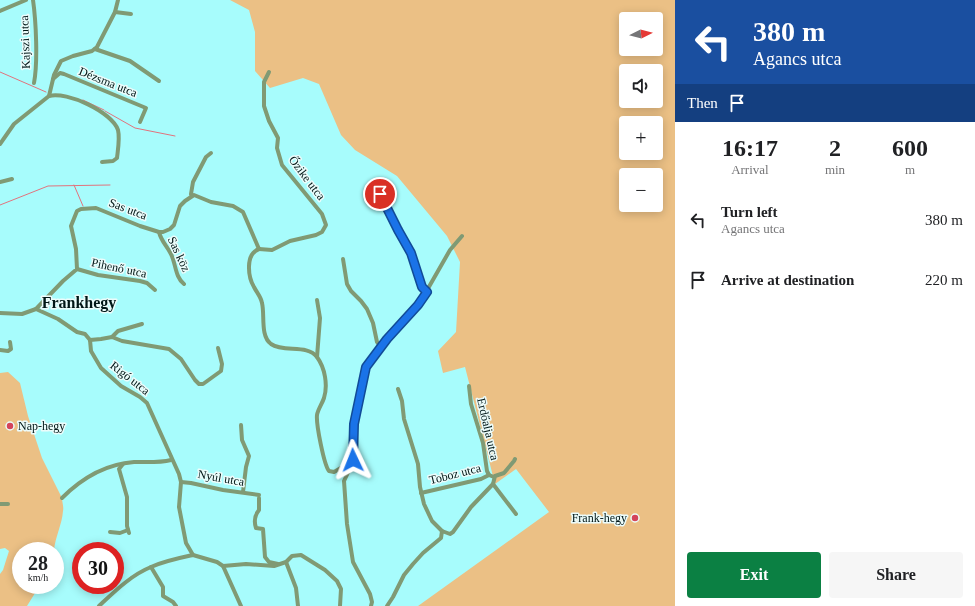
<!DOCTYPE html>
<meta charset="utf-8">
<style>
:root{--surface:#fff;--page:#f6f6f6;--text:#202124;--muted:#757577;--accent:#0b8043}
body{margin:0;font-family:"Times New Roman",serif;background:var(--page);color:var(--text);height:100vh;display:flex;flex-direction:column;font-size:15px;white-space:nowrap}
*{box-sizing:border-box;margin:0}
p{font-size:13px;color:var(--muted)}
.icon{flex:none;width:22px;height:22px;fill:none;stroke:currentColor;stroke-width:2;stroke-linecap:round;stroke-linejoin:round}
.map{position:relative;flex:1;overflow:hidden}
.details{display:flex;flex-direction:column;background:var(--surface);width:300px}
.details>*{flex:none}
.guide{background:#1a4fa0;color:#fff;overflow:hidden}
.needle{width:26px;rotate:84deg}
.controls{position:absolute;left:619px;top:12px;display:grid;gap:8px}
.controls a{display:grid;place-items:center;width:44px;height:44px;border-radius:4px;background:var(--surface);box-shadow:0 2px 10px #0003;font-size:20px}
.speed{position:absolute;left:12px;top:542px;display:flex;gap:8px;font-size:20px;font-weight:700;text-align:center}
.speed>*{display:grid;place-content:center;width:52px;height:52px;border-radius:50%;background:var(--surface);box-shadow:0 2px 10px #0003;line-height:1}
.speed small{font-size:10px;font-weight:400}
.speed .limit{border:6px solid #d22;background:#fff;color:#111}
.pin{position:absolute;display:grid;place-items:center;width:34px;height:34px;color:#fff;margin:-17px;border:2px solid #fff;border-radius:50%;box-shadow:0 1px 4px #0007}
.me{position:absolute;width:44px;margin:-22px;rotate:358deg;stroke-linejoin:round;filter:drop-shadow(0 0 3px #0008)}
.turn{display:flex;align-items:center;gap:14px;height:84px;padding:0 12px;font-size:18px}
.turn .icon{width:52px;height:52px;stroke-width:2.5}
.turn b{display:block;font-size:28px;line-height:34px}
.then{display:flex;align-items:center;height:38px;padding:0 12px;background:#0003;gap:8px;font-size:15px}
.eta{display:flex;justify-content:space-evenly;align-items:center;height:68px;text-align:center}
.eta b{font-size:24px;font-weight:700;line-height:28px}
.button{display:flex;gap:8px;margin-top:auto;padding:8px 12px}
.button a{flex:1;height:46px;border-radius:4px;background:var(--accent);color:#fff;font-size:16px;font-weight:700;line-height:46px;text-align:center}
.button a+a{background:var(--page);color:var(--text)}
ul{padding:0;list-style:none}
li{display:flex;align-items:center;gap:12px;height:60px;padding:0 12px}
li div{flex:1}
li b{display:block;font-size:15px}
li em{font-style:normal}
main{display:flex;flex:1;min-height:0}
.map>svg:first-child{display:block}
.green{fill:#ebc085;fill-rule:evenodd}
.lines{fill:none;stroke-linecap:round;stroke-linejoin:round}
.stream{stroke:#e2737d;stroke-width:1}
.minor{stroke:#809a74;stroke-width:4}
.route-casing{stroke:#114b97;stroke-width:10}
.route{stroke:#1a73e8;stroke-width:7}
.poi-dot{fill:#d4445b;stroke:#ecfcfb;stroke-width:1.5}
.labels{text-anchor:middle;stroke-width:3;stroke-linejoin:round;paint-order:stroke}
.street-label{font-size:12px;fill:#001616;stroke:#ecfcfb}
.poi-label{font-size:12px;fill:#001616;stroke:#ecfcfb;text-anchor:start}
.district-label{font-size:16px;font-weight:bold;fill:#001616;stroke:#ecfcfb}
</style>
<main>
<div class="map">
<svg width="675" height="606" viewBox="0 0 675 606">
<rect width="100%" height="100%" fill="#a7fcfc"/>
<g class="green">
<path d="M230,0H675V606H418L549,512L516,469L495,484L465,367L443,373L438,351L456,332L460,262L447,236L397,176L355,150L341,135L319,84L303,78L270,88L255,71V32L249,10ZM626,19H656V49H626ZM626,71H656V101H626ZM626,123H656V153H626ZM626,175H656V205H626Z"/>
<path d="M8,372L20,383L28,416L42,458L62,498C62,502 64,507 63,511C62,525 55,537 54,551H21V585H40L27,606H0V574L3,570L9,551L5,548L0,549V373Z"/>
</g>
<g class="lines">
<g class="stream">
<polyline points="0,72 46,92"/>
<polyline points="83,100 104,110"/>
<polyline points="105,111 135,128 175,136"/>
<polyline points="74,185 83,206"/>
<polyline points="0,205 48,186 110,185"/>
</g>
<g class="minor">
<path d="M33,0C36,21 38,62 34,83"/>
<polyline points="0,11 26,0"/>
<polyline points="115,12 131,14"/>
<polyline points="95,49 130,61 159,81"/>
<polyline points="53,79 60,73 64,74 146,108 140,122"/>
<path d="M49,96C67,91 112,112 118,130C120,138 118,149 117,158L113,161L102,162"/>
<polyline points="0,144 14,124 49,96 54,75 61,61 73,56 92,51 97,47 115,12 118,0"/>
<polyline points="0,182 12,179"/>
<polyline points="192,196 191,194 193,182 206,157 211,153"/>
<polyline points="369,197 379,194 382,196 398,230 411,253 422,287 427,292"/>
<path d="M159,232C161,241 167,246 171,254C176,264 175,277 184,284"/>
<path d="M259,249C245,254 248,277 254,287C257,293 261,297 262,303C265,315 260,336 271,344C284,353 307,344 317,357C325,368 328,385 324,398C322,404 318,409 317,415C316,424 324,465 329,471L334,472L346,465L352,464L344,481L347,524L353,562L370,594L372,602L371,606"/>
<polyline points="259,249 272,250 290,241 316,235 322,232 326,225 322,214 282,165 277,148 278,138 269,121 264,106 264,82 269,72"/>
<polyline points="343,259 347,284 351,291 361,301 367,309 373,323 377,342 381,347"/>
<polyline points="77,269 98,275 140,281 147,283 155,290"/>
<polyline points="317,300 320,318 317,357"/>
<polyline points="36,309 63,281 77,269 76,249 71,226 77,211 81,209 96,208 140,226 159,232 163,232 170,229 174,225 180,206 185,201 194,195 211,202 233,206 243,212 259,249"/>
<polyline points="0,313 22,314 36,309 58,319 77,332 85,334 90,340"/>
<polyline points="112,337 118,331 142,324"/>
<polyline points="90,340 91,351 101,368 121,386 140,397 147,403 179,474 181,482 179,507 186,543 193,555 217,562 223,566 241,606"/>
<polyline points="90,340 101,339 112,337 122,341 169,349 181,359 195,380 199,384 203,384 221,371 222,364 218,348"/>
<polyline points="0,350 8,351 11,349 10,342"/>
<polyline points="469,386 471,404 483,443 487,471 489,475"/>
<polyline points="398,389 402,401 404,419 418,464 420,487 424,504 432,521 442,531"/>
<polyline points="241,425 242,440 249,456 246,467 243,492"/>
<polyline points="515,459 514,461 504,473 495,476 493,484 516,514"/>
<polyline points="123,464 119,469 127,497 127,526 129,533"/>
<polyline points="352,464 354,424 366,367 387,339 422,299 450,250 462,236"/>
<polyline points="181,482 191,483 223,490 259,495"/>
<polyline points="421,493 481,479 489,475 494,477"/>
<path d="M62,498C81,479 106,464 134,462C147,462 159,463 171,460"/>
<path d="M259,498V510C255,515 254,522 256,528L263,529L265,557L269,562L278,564"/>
<polyline points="0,504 8,504"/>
<polyline points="110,532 120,533 128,530"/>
<polyline points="286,562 296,588 298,606"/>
<polyline points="223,566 246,564 274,566 286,562 292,556 301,555 325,570 337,581 341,589 340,606"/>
<polyline points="151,567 163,587 163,596 173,602 176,606"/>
<path d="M99,606C114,592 131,575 151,567C164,561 179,558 193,555"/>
<polyline points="387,606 393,597 404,575 413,564 423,553 441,538 442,531 450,534 453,532 471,507 493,484"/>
</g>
</g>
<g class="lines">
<defs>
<polyline id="route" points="353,460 354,424 366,367 387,339 418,305 427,292 422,287 411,253 398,230 380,194"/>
</defs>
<use href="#route" class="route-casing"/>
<use href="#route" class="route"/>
</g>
<g class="poi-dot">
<circle cx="10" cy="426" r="4"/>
<circle cx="635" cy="518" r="4"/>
</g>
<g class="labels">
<g class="street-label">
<text transform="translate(25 42) rotate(-92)" y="4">Kajszi utca</text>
<text transform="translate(108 82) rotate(22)" y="4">Dézsma utca</text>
<text transform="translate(307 178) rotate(53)" y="4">Őzike utca</text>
<text transform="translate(128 209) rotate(21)" y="4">Sas utca</text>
<text transform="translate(179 254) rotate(65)" y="4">Sas köz</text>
<text transform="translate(119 268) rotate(12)" y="4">Pihenő utca</text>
<text transform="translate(130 378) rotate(38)" y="4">Rigó utca</text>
<text transform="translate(488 429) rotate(77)" y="4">Erdőalja utca</text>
<text transform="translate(455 474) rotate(-14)" y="4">Toboz utca</text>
<text transform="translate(221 478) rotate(10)" y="4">Nyúl utca</text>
</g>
<g class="poi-label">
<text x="18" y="430">Nap-hegy</text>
<text x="627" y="522" text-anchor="end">Frank-hegy</text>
</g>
<g class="district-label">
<text x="79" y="308">Frankhegy</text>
</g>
</g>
</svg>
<div class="controls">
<a><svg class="needle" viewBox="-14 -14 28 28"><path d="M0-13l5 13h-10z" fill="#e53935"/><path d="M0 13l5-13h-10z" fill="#757577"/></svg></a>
<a><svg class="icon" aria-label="sound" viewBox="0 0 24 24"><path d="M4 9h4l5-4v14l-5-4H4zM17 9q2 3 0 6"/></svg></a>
<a>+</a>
<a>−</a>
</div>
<div class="speed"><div>28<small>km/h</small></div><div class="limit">30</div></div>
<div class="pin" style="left:380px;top:194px;background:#d93025"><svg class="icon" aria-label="arrive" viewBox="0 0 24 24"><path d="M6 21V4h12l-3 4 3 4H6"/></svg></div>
<svg class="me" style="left:353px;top:460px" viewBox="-20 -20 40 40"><path d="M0-17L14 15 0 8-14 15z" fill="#1a73e8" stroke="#fff" stroke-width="4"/></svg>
</div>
<section class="details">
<div class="guide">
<div class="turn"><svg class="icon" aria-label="left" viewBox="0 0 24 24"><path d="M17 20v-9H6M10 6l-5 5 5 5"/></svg><div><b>380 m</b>Agancs utca</div></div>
<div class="then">Then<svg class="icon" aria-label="arrive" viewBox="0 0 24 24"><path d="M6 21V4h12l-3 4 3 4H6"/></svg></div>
</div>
<div class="eta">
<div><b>16:17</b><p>Arrival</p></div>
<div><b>2</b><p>min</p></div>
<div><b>600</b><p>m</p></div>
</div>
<ul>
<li><svg class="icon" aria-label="left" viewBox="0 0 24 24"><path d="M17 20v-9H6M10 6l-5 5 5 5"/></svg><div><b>Turn left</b><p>Agancs utca</p></div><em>380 m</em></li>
<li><svg class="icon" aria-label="arrive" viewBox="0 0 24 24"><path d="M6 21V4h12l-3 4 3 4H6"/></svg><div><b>Arrive at destination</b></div><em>220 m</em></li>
</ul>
<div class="button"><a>Exit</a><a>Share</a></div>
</section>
</main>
